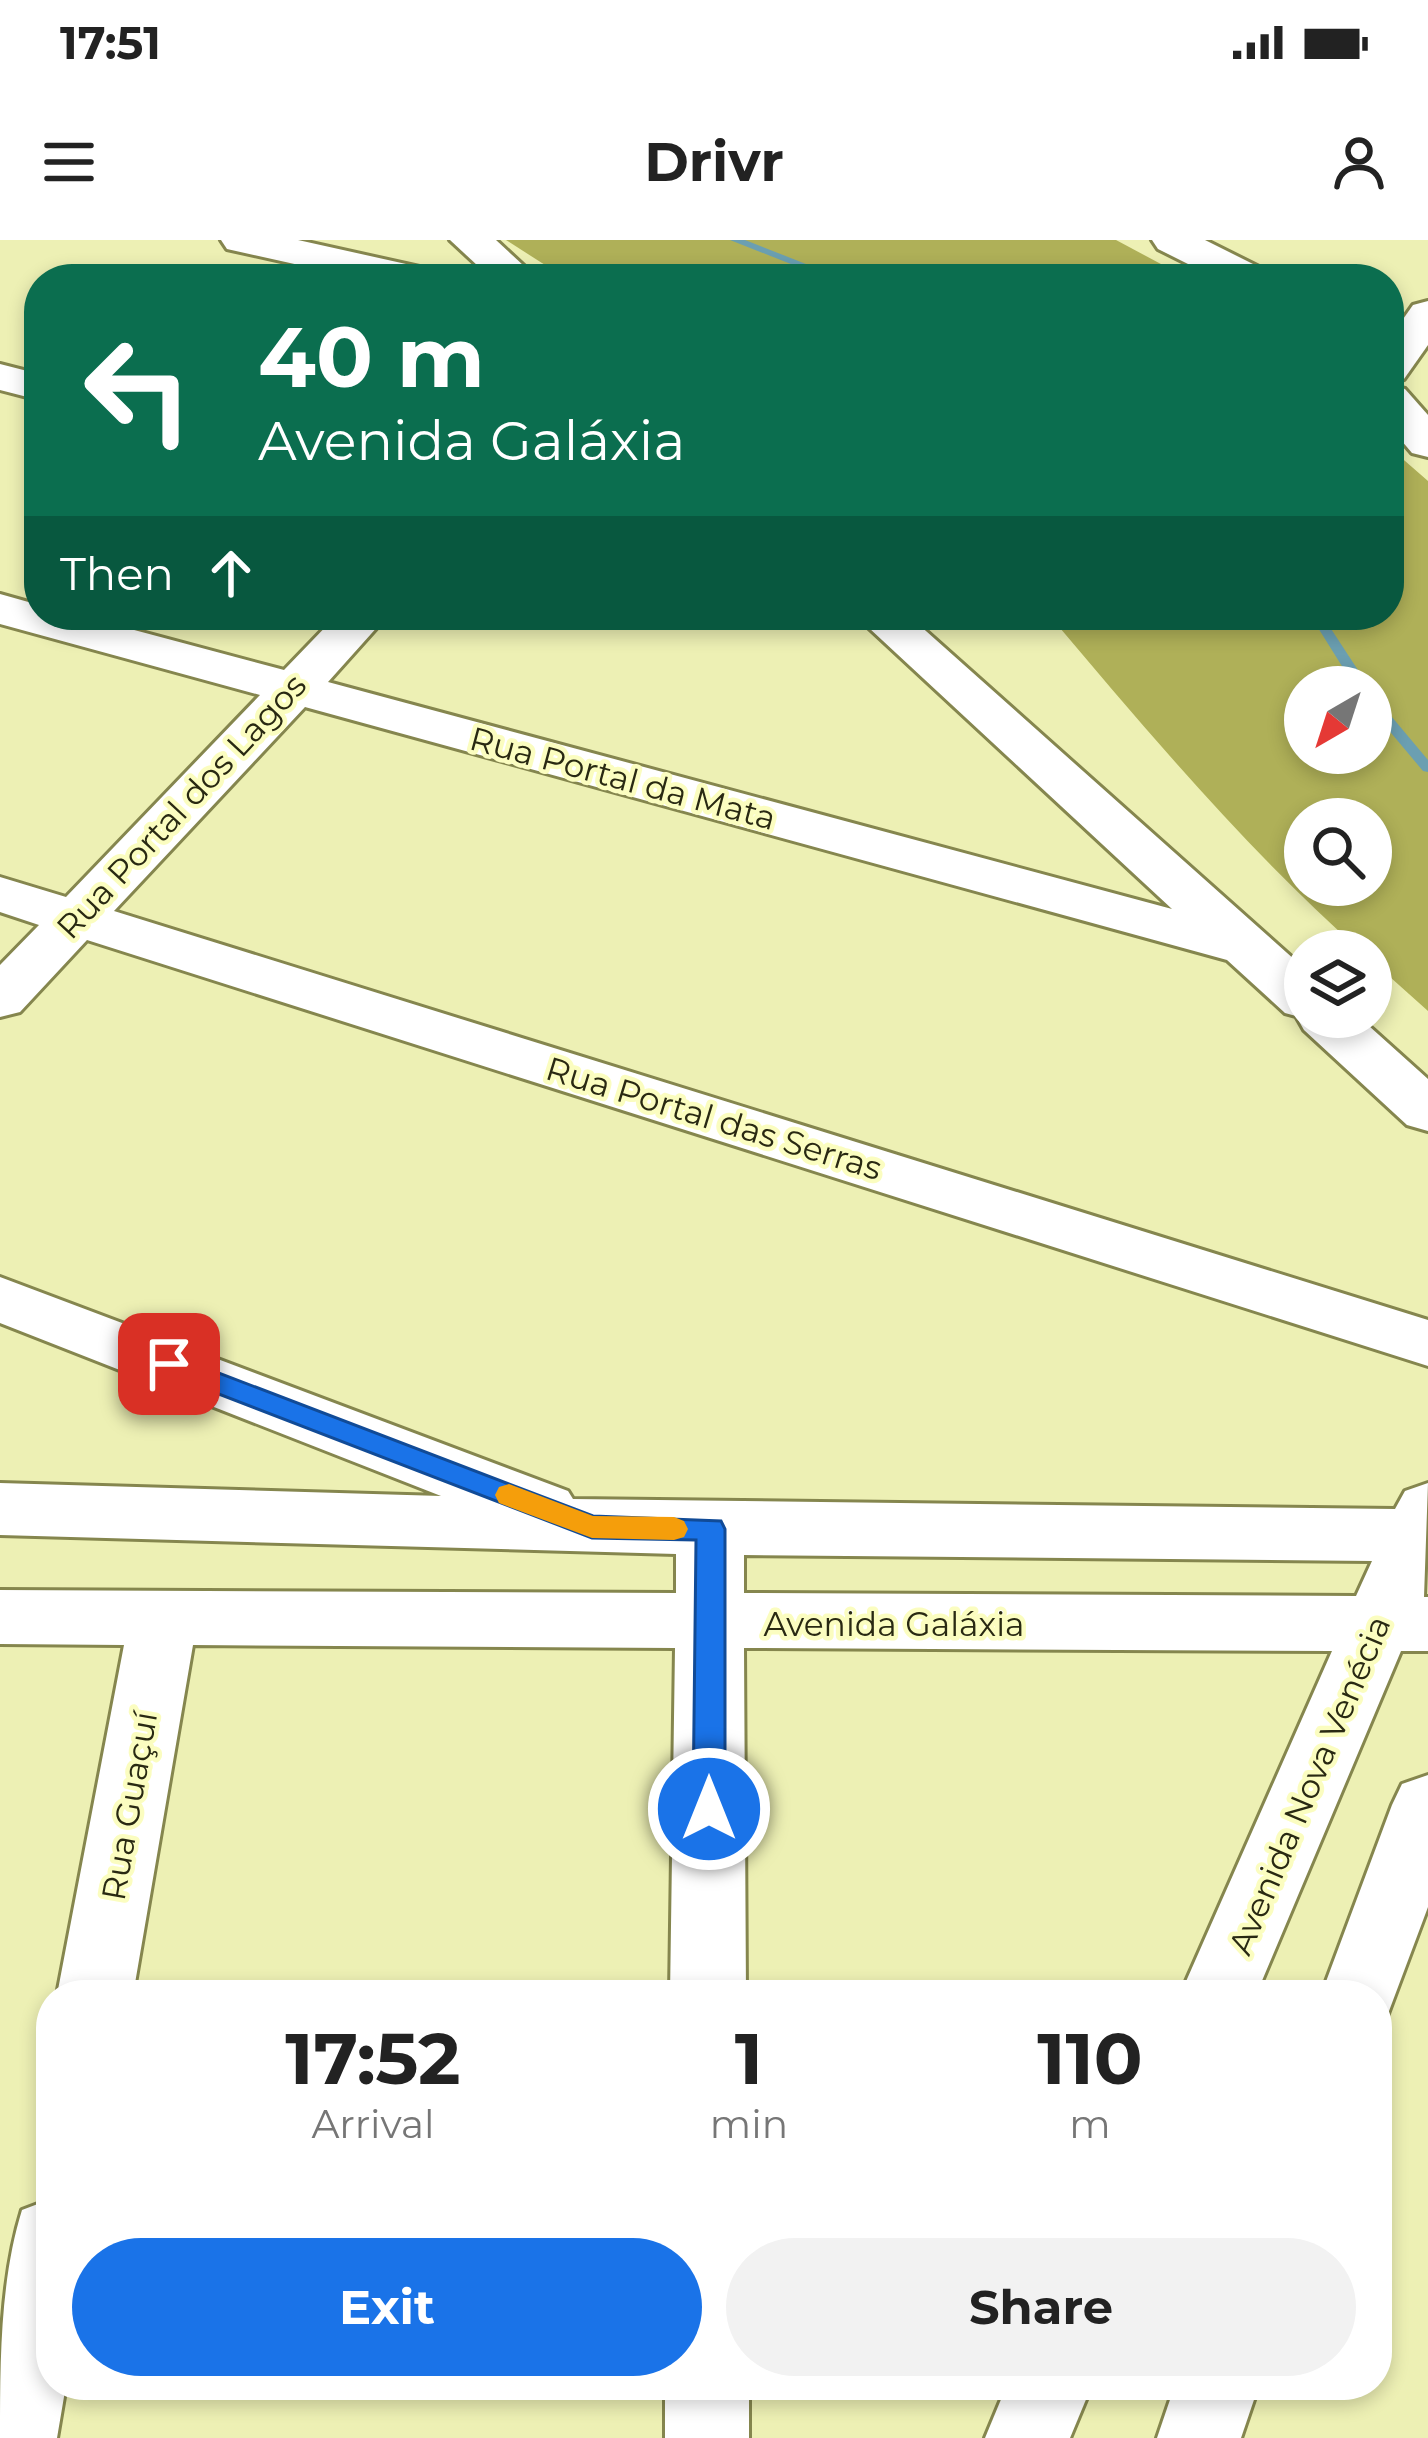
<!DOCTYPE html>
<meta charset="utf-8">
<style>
:root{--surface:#fff;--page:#f2f2f2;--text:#222;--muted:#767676;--accent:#1a73e8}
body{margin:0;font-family:Montserrat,sans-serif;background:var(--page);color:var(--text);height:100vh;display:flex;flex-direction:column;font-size:45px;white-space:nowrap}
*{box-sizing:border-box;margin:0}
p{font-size:39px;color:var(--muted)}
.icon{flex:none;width:66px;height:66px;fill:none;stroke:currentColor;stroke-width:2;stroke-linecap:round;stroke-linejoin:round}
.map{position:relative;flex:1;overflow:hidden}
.sheet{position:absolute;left:36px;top:1740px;width:1356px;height:420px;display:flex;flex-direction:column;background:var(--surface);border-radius:48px;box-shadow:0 6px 18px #0003}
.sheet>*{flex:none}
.guide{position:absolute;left:24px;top:24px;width:1380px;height:366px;border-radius:48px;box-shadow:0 6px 18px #0003;background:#0b6e4f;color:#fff;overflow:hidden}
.needle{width:78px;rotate:219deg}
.controls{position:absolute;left:1284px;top:426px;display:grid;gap:24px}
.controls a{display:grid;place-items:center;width:108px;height:108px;border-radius:50%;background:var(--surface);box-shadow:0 6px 18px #0003;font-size:60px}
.pin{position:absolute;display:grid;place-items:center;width:102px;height:102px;color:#fff;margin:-51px;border-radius:24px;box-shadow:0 6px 18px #0006}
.me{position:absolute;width:132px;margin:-66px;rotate:0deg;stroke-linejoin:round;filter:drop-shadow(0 0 9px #0008)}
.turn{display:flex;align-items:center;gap:42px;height:252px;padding:0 36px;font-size:54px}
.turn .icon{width:156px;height:156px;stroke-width:2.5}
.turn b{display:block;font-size:84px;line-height:102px}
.then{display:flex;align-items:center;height:114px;padding:0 36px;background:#0003;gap:24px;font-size:45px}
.eta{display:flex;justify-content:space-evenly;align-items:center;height:204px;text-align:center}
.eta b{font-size:72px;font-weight:700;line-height:84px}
.button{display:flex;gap:24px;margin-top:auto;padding:24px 36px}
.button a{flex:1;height:138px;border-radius:72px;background:var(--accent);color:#fff;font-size:48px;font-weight:700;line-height:138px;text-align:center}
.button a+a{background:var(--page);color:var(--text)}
.status{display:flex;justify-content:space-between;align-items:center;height:84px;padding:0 60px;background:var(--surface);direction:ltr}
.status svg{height:33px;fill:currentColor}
header{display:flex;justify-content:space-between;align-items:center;height:156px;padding:0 36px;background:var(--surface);font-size:54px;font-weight:700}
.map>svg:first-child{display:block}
.forest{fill:#afb058;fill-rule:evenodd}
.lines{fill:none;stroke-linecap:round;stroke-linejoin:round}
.stream{fill:#6b9fb1;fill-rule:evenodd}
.minor-casing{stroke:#85864e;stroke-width:6}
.minor{fill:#fff;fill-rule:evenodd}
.route{fill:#1a73e8;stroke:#114b97;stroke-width:3}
.slow{fill:#f59e0b}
.labels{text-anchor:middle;stroke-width:9;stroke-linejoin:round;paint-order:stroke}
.street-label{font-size:33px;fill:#292912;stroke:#fbfdc0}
</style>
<div class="status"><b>17:51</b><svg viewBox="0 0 49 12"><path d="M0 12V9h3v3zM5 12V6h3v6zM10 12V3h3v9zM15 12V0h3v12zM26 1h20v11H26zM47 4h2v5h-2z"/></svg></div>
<header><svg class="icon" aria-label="menu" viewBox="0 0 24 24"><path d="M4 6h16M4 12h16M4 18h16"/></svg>Drivr<svg class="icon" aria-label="person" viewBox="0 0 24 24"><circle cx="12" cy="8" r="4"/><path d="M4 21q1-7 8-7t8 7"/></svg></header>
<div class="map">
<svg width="1428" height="2198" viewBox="0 0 1428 2198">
<rect width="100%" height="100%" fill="#edf0b4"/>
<g class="forest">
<polygon points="506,0 1116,0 1189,39 567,39"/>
<path d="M1389,207L1428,241V771L1371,720V711H1361C1247,610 1147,491 1049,375H1389ZM1305,447H1371V513H1305ZM1305,579H1371V645H1305Z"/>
</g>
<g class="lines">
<g class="stream">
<polygon points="730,0 745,0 844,39 829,39"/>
<polygon points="1310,375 1322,375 1369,447 1355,447"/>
<polygon points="1371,457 1376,458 1428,520 1428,532 1423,531 1371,469"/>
</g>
<defs>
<g id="minor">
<polygon points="221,0 298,0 433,30 439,39 362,39 227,9"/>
<polygon points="450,0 496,0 538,39 492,39"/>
<polygon points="1152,0 1205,0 1265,30 1271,39 1218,39 1158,9"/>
<polygon points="1428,61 1428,105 1404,139 1389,143 1389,99 1413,65"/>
<polygon points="0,124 39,134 39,160 0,150"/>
<polygon points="1389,145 1405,149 1428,175 1428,217 1412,213 1389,186"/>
<polygon points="0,354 39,365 39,375 78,375 284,430 337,375 388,375 328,442 1172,669 855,375 908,375 1305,729 1305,777 1359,777 1428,839 1428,891 1407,885 1304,790 1296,776 1285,773 1227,720 305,467 114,671 1428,1080 1428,1126 87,700 20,772 0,777 0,725 39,685 0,672 0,637 66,657 260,455 0,384"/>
<path d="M0,1037L568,1251L573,1259L1395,1269L1405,1251L1428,1243L1424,1357H1428V1411H1401L1256,1755H1180L1332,1411L744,1408L746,1755H670L675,1408L193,1405L133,1755H57L124,1405L0,1404V1350L676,1353V1314L0,1295V1243L441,1256L0,1083ZM744,1315L1372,1321L1356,1356L744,1353Z"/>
<polygon points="1428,1535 1428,1667 1386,1779 1377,1782 1377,1755 1321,1755 1392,1565 1402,1544"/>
<path d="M51,1959V2145H66L57,2198H0C0,2122 0,2041 22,1970Z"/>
<rect x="665" y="2145" width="84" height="53"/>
<polygon points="1007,2145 1092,2145 1070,2198 985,2198"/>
<polygon points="1175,2145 1259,2145 1241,2198 1157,2198"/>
</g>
</defs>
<use href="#minor" class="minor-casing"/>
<use href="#minor" class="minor"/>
</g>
<polygon class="route" points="169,1114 593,1276 721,1281 725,1289 725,1569 720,1579 709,1582 698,1579 693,1569 696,1300 592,1298 159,1131 155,1124"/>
<polygon class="slow" points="509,1244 593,1276 674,1277 684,1281 688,1289 684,1297 674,1300 592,1298 499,1263 495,1255 499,1247"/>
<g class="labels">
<g class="street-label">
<text transform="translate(623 538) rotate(15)" y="12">Rua Portal da Mata</text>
<text transform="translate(181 566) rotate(-47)" y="12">Rua Portal dos Lagos</text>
<text transform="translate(714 878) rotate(17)" y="12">Rua Portal das Serras</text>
<text x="894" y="1396">Avenida Galáxia</text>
<text transform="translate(1309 1545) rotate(-67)" y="12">Avenida Nova Venécia</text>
<text transform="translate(129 1566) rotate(-80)" y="12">Rua Guaçuí</text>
</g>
</g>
</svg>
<div class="controls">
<a><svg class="needle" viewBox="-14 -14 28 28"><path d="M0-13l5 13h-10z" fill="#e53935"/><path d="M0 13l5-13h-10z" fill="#767676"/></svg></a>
<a><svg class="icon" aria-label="search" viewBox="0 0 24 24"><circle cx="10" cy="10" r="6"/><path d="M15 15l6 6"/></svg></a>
<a><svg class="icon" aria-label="layers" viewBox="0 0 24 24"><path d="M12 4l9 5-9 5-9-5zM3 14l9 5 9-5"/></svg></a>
</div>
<div class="pin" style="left:169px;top:1124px;background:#d93025"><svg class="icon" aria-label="arrive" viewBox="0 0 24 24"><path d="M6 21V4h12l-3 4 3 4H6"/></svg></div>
<svg class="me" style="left:709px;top:1569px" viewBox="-20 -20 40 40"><circle r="17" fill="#1a73e8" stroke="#fff" stroke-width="3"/><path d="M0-11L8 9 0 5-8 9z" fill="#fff"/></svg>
<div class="guide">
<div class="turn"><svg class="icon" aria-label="left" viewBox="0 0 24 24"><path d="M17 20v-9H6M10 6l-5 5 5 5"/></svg><div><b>40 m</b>Avenida Galáxia</div></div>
<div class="then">Then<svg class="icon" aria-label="ahead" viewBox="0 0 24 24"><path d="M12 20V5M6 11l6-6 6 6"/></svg></div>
</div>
<section class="sheet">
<div class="eta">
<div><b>17:52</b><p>Arrival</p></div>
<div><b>1</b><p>min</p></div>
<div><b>110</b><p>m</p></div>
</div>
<div class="button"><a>Exit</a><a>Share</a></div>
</section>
</div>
